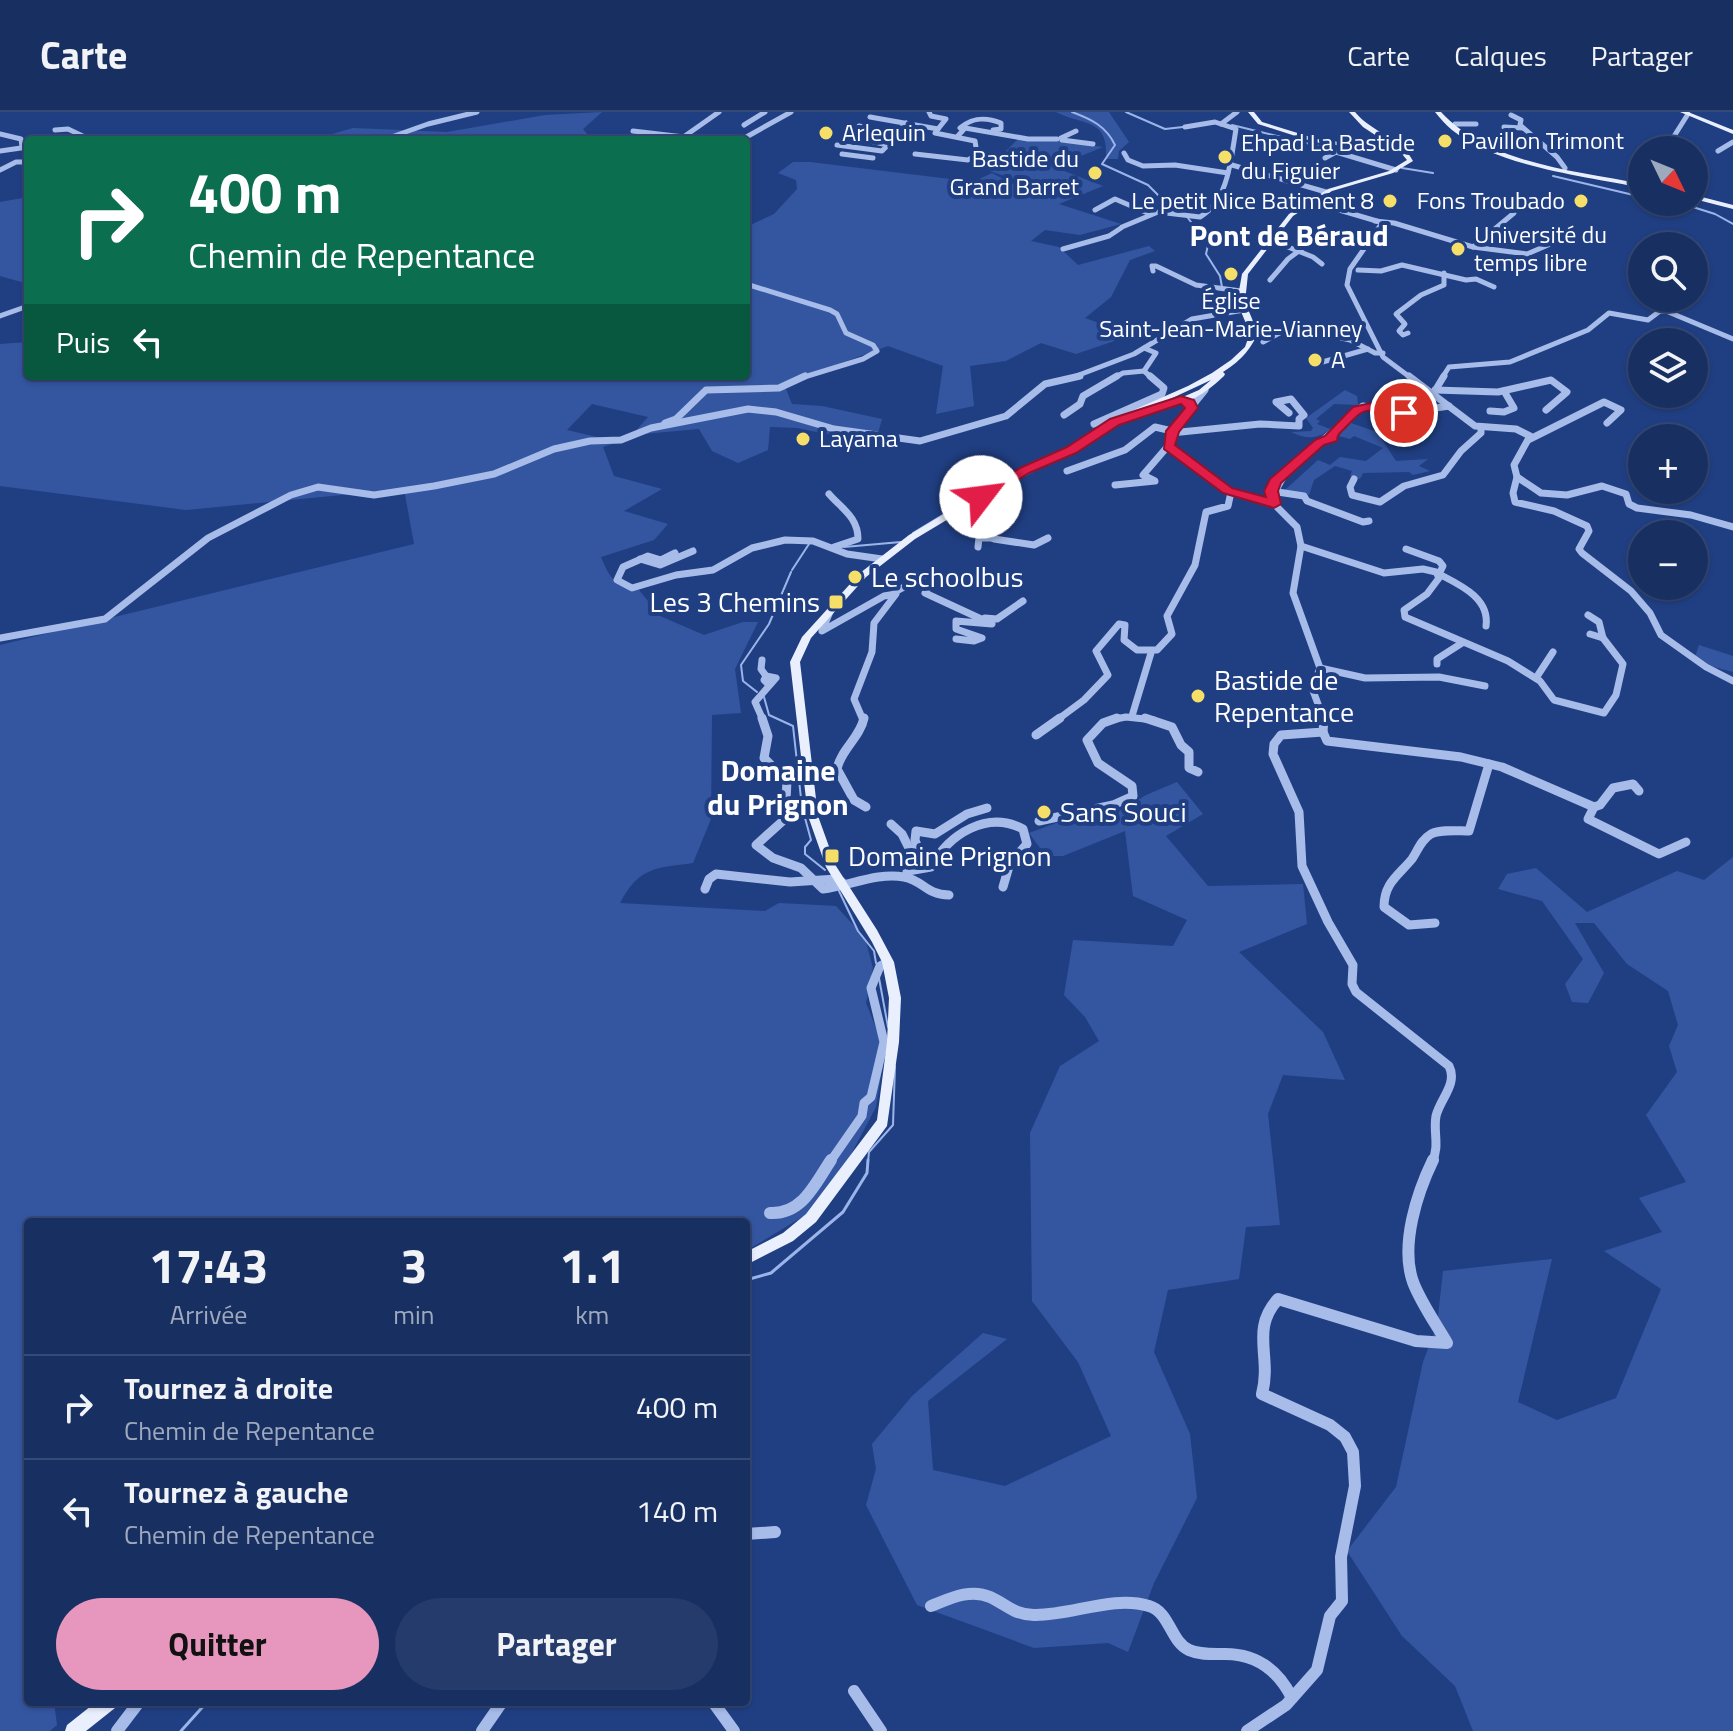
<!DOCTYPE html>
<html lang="fr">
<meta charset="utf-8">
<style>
:root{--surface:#182f62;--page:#253b6b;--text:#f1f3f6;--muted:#9fa9be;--line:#364a77;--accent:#e797bd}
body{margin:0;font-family:"Titillium Web",sans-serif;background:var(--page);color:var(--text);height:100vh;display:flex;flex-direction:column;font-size:30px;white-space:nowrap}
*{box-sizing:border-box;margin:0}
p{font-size:26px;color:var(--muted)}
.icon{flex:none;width:44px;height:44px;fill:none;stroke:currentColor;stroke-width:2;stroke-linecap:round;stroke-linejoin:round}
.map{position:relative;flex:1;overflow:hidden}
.drawer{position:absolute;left:24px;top:1106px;width:726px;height:488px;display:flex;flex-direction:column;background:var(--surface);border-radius:8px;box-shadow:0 2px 6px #0004,0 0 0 2px var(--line)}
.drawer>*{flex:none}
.hud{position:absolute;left:24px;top:24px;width:726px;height:244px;border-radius:8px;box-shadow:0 2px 6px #0004,0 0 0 2px var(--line);background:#0b6e4f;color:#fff;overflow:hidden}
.needle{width:52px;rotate:133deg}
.controls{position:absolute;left:1628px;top:24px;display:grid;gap:16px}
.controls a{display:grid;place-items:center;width:80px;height:80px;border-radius:50%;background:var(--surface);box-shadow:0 2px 6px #0004,0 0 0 2px var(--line);font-size:40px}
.pin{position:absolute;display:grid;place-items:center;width:68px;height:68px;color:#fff;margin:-34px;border:4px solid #fff;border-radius:50%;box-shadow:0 2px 8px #0007}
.me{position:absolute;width:88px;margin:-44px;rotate:60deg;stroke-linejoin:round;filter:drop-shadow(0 0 6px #0008)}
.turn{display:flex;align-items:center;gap:28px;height:168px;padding:0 32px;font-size:36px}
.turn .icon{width:104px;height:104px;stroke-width:2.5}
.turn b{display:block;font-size:56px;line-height:68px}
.then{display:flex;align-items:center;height:76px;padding:0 32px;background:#0003;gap:16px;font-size:30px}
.eta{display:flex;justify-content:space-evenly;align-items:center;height:136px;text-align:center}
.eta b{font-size:48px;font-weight:700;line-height:56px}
.button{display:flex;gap:16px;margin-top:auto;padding:16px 32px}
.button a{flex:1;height:92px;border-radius:48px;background:var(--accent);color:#111;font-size:32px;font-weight:700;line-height:92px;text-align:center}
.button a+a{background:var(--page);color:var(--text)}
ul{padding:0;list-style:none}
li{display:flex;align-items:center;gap:24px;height:104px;padding:0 32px;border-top:2px solid var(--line)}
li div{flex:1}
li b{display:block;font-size:30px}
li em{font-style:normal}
header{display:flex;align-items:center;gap:48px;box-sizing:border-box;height:112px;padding:0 40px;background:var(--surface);border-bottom:2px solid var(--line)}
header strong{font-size:38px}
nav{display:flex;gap:44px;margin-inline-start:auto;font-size:28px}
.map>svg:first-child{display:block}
.green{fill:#3456a1}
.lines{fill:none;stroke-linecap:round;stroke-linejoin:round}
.stream-far1{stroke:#9bb5ea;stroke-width:2}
.stream{stroke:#9bb5ea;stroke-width:3}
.minor-far3{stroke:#a7bce9;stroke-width:5}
.minor-far2{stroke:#a7bce9;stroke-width:7}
.minor-far1{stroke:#a7bce9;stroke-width:9}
.minor{stroke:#a7bce9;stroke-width:12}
.major{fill:#eaeffe;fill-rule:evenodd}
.route{fill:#e11d48;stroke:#92132f;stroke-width:2}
.poi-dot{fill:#f6df68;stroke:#203f83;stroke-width:3}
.labels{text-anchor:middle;stroke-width:8;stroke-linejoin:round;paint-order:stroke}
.far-poi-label{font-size:24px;fill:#fff;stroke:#203f83;text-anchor:start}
.poi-label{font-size:28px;fill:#fff;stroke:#203f83;text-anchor:start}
.far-district-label{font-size:30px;font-weight:bold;fill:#fff;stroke:#203f83}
.neighbourhood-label{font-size:30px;font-weight:bold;fill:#fff;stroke:#203f83}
</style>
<header>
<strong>Carte</strong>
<nav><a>Carte</a><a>Calques</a><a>Partager</a></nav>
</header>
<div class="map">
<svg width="1733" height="1619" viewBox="0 0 1733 1619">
<rect width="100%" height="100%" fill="#203f83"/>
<g class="green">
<polygon points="602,0 583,17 592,28 276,28 318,26 353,16 447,20 545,3"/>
<path d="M1056,0H1109L1129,30L1119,39L1118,47H1106C1109,5 1083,14 1056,0Z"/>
<path d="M1038,26L1103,35L1054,55L1103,74L1059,92L1121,112L1080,123L1045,118L1031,129L1059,135L1078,153L1149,134L1155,139L1130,148L1111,185L1085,206L1132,223L1076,242L1041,231L1006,249L970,254L974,294L936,302L943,254L888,234L784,272L792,292L822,294L882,307L875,332L797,316L770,315L768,338L738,351L712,339L699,317L632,323L648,305L592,292L567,318L618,330L603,335L614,364L662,377L624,399L668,412L654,428L601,445C610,467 615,474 639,478L660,504L704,523L743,510H758L735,557L741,601L712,603L711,707L693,751C655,756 639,755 620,791L765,799L779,791L836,794L865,826L873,856L866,891L885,939L876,995L848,1048L809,1101L746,1139V1110H28V1590H54L57,1613L50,1619H0V533L414,432L404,377L186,398L0,374V232L28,230V264H746V115L774,102L797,77L796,68L778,61L793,50H810L950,67L975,69L992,61L1013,72L1016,68L987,58L1018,27Z"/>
<polygon points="28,85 28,169 25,171 0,164 0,90"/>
<path d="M1345,278L1357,284L1358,293L1334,292L1316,307L1320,309L1317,312L1330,317C1317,328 1305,327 1291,320L1311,319L1313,316L1306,306Z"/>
<polygon points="1348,310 1377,320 1396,349 1428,347 1419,354 1430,359 1413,363 1409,360 1363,361 1360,367 1350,364 1352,359 1335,354 1314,368 1309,383 1275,378 1286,377 1318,348 1330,353 1340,345 1366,349 1383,336 1354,324 1350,327 1339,324"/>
<polygon points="1699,533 1733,544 1733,560 1710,554 1695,545"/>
<polygon points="1177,670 1203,702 1166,724 1208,774 1303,772 1307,812 1239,840 1323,920 1345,968 1283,963 1268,1002 1280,1113 1246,1115 1239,1167 1168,1178 1154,1240 1190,1322 1197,1386 1154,1471 1128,1540 1108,1531 1034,1536 917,1493 866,1393 876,1357 872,1332 912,1284 983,1221 1007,1227 928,1289 933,1358 1005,1374 1111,1324 1078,1250 1032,1189 1030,1021 1060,954 1099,929 1085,905 1064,883 1073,828 1173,834 1187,808 1133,784 1125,719 1063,744 1046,744 1029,721 1078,703 1123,698 1146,683"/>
<polygon points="1733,745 1733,1619 1473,1619 1455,1574 1402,1524 1347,1439 1396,1375 1423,1250 1437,1213 1443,1159 1552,1147 1518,1290 1557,1308 1616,1286 1661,1177 1604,1139 1662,1120 1639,1086 1686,1070 1646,1003 1677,960 1669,934 1678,913 1668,879 1627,852 1594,811 1575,811 1604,861 1588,891 1572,890 1565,872 1583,847 1542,789 1498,777 1507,762 1536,756 1587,800 1677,759 1704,768"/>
</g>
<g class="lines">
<g class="stream-far1">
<path d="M1072,0C1091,7 1106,14 1115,33L1102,52L1148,73L1175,100"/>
<polyline points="1126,0 1165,17 1183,15"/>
<polyline points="1232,13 1335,38"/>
<polyline points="1402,56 1433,61"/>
<polyline points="1553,64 1642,85"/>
<polyline points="1677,90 1715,102 1733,112"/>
<polyline points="1188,106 1208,133 1206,142 1220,164 1222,175"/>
<polyline points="1032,351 1056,341"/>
<polyline points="1004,367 1028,353"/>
<polyline points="913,421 986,377"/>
<polyline points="844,435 901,430"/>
<polyline points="792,458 809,432"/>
<polyline points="757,580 743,569 741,553 769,512 791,460"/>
<polyline points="764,585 769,603 793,614 802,695 811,728 805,735 805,742 825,758"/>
<polyline points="839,779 858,819 874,839 876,851"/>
<polyline points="879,866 888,915"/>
<polyline points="868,1050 869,1040 893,1013 895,954"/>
</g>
<g class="stream">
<polyline points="746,1168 771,1161 843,1100 867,1061 868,1048"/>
<polyline points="181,1619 207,1590"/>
</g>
<g class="minor-far3">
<polyline points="929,0 931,4 946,7 938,17"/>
<polyline points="1511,3 1521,8 1520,13 1557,45 1565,56"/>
<polyline points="870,5 938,17"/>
<polyline points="1221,12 1237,0"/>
<polyline points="1455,12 1476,12"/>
<polyline points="744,13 765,0"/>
<polyline points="859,14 895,21 906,11"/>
<path d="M960,16C973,5 986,5 1001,11V17L993,18"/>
<polyline points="1523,16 1504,15 1510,33 1539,33"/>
<polyline points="55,18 68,17 91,28"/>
<polyline points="633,19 684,25"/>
<polyline points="0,22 21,27 22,35"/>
<polyline points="957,25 965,16 1028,27 1057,27"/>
<polyline points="682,26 719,0"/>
<polyline points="1061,26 1076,19"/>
<polyline points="383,28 428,12 477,0"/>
<polyline points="628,28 640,28"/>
<polyline points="741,28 791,0"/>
<polyline points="1062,28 1093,32"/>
<polyline points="837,33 882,39 888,33 847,24"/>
<polyline points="1661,38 1671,29 1688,2"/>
<polyline points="0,39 28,35"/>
<polyline points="1718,39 1733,30"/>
<polyline points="1124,41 1128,48 1143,54 1175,53 1228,61"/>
<polyline points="842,42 873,46"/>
<polyline points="915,42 968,48 977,42 975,29 935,21 938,17"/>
<polyline points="1325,46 1336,40 1396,58"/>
<polyline points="1232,53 1326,80"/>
<polyline points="0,58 16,50 28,50"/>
<polyline points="1317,85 1312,90 1380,110"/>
<polyline points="1095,98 1115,87 1150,102"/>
<polyline points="1375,109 1394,111 1473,135 1514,101"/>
<polyline points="1382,111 1350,157 1347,173 1383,245 1411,266"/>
<path d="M1122,115L1158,100L1200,105C1229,88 1231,46 1236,17L1215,10L1185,15"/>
<polyline points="1273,129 1313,145 1322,152"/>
<polyline points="1473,135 1527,142 1555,130"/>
<polyline points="1063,137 1109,124 1121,116"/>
<polyline points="1358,158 1381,159 1402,153 1466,168 1476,167 1494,175"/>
<polyline points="1153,159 1152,154 1156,154 1196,173 1241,179"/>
<polyline points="1270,168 1288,147 1311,130"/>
<polyline points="746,172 830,198 837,202 846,221 873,233 877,239 863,247 801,266"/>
<polyline points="0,204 28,194"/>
<polyline points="1408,221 1403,223 1399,219 1405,212 1396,202 1421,183 1444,173 1444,161"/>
<polyline points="1263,230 1287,217 1303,217 1350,228 1375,241 1383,241"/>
<polyline points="1144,236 1156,241 1144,259"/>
<polyline points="1312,253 1368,237"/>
<polyline points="1071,266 1134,242 1192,207 1244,198"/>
<polyline points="1114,266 1123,261 1144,259 1152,266"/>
<polyline points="1442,266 1449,255 1510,250 1588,218 1609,201 1648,208 1660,199 1666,199 1733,227"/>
</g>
<g class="minor-far2">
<polyline points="1409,264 1475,314 1516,317 1530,324 1514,353 1517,365 1541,381 1567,383 1602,374 1626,382 1629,392 1637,396 1691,403 1733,415"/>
<polyline points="1205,278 1172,319 1168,334 1228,379 1274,392 1297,415 1301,434 1293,481 1320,556 1312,576 1324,608"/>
<polyline points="1435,278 1498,280 1551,268 1567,280 1546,298"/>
<polyline points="1433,282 1444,264"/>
<polyline points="1490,299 1504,300 1514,296 1504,279"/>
<polyline points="1064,303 1080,292 1083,284 1117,264"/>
<polyline points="665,311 676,307 706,278 779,276 805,264"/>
<polyline points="1094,312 1162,282 1164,276 1150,264"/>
<polyline points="1171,321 1260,312 1299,314 1299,307 1304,303 1291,287 1276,290 1289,301"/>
<polyline points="1330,323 1363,294 1397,302 1449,294"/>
<polyline points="1530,327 1604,290 1621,298 1607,311"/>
<polyline points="1067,359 1125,338 1155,315 1172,319"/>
<polyline points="1517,365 1513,381 1515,390 1554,399 1587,414 1589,419 1579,437 1582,441 1631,479 1650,501 1661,523 1706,555 1733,569"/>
<polyline points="1354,367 1350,375 1352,383 1380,390 1404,374 1443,363 1461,339 1481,321 1481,316"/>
<polyline points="1115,373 1155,369 1143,363 1168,334"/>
<polyline points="992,379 1005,389 993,413 994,427 1034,433 1048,426"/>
<polyline points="1271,379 1304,384 1307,389 1363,410 1369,409"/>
<path d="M829,382C842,397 858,405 858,427L834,435"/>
<polyline points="1272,385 1287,358 1335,318"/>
<polyline points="1301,434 1384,461 1423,457 1436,460 1439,466 1427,482 1404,498 1405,505 1508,549 1540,569 1554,588 1604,601 1616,583 1623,552 1603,526 1599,510 1588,503"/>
<polyline points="978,435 979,426 992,426"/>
<path d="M1406,437L1439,449L1443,454L1439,462C1460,473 1490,486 1486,514"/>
<polyline points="675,441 661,448 648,444 623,455 617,468 632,476 676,463 713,458 752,436 785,428 813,429 847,442 882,447"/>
<polyline points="640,447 660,453 693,439"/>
<polyline points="895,480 931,460 937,461 925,481 992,512 956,509 956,517 982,526 974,529 956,527"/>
<polyline points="832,495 822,519 884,484 896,482 874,511 872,540 854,587 863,608"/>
<polyline points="985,506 997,507 1023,489"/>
<polyline points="1590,522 1603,526"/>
<polyline points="0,526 105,507 208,426 291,383 318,375 374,383 434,374 494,362 554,337 590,329 621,328 651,316 748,297 776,300 834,317 920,329 1006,304 1045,272 1080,264"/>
<polyline points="762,548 761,557 766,564"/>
<polyline points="1437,552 1437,547 1462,531"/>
<polyline points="1320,556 1365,566 1439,565 1485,574"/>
<polyline points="1536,566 1553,540"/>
<polyline points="1132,604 1151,541"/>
<polyline points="763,608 755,590 776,566 766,564 764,568 768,572"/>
<polyline points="1057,608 1084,588 1108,563 1096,539 1119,512 1125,513 1124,528 1137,538 1157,538 1172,522 1167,504 1195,453 1206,400 1228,394 1231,380"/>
<polyline points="1110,608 1126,605 1154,608"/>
</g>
<g class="minor-far1">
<path d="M762,606L768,624L764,646L787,669L785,707L756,733L773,746L801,756L823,777C849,774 878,760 904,765C924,769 925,782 949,783"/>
<path d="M864,606C860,626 841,637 837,657L854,688L866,695"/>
<polyline points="1145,606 1172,615 1181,633 1189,640 1189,656 1198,660"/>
<path d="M1324,606L1323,620L1281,623L1274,632L1273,642L1299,700L1302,754L1328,810L1353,853L1352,872L1356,880L1449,954C1458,972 1440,987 1436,1004C1433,1020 1440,1034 1432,1050"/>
<polyline points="1323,620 1327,629 1461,645 1502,655 1594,695"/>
<polyline points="1036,623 1060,606"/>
<polyline points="1639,679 1633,672 1613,676 1600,693 1594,695 1588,707 1659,742 1686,730"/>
<polyline points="1039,709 1113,693 1133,684 1132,674 1098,651 1087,628 1103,611 1117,606"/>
<polyline points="891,712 902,722 912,742 907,760"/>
<polyline points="912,756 922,748 915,728 916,719 935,722 967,702 987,696"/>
<path d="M908,759L931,755C949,722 987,698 1023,717L1027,732L1010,751L1003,775"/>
<polyline points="705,777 709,767 716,762 790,770 837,767 842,770"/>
<path d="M1435,811L1409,813L1384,795C1384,771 1398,764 1412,747C1418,738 1421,728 1431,722C1441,717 1458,719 1469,719L1489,652"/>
<polyline points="830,1050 862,1004 864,991 871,985 884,930 871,876 880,854 888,850"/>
</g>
<g class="minor">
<path d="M770,1101C802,1103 815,1072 831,1048"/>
<polyline points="746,1422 775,1420"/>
<path d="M931,1494C949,1487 970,1476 990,1485C1006,1492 1014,1503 1034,1503C1071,1504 1112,1483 1149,1494C1170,1500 1170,1529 1189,1538C1200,1543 1213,1542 1225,1542C1257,1542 1278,1558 1292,1586"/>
<polyline points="854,1579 881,1619"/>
<polyline points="713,1590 734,1619"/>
<polyline points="117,1619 139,1590"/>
<polyline points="482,1619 502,1590"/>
<path d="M1247,1619L1286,1593L1317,1558L1330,1504L1342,1489L1341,1445L1355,1374L1353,1340L1345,1325L1330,1313L1262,1282C1272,1244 1250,1218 1278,1187L1416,1229L1447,1231C1436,1212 1421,1191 1413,1170C1400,1133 1417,1081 1433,1048"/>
</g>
<g class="major">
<path d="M1248,0H1254L1262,10L1317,27L1398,38L1363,15L1349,0H1355C1371,20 1401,26 1413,49L1393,61L1332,79L1293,104L1248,162L1245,190L1258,221C1249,240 1240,249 1223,260L1225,262L1224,264C1211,276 1189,295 1171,290L1199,278L1211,268L1110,315L1074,340L1000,376L915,427L866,465L811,526L800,550L818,704L836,754L877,818L894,850L901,886L899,930L887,1014L816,1110L793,1129L746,1153V1140L783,1121L806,1102L877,1008L887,930L889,886L882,850L872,830L826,755L808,704L790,550L802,525L860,461L909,423L994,372L1068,336L1104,311L1188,274L1212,261L1231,248L1245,235L1250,221L1237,190L1242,162L1289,102L1328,77L1389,59L1407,48L1402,42L1314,30L1258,12Z"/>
<path d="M1435,0H1441C1491,53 1574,58 1642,72V76C1586,64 1497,55 1452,18C1446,13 1440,6 1435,0Z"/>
<polygon points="1680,0 1688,0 1733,18 1733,22"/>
<polygon points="1694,83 1733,93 1733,97 1694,87"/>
<polygon points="96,1590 117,1590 115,1596 86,1619 65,1619 67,1613"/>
</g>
</g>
<path class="route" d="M1181,284L1194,288L1198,296L1179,320L1175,333L1232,376L1266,385L1264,379L1270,367L1315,328L1325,324L1353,295L1371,291L1410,301C1394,313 1376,292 1361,301C1356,304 1351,310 1347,314C1341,320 1337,322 1337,329L1324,333L1281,371L1278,379L1281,392L1274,396L1223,381L1164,337L1166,319L1185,296L1181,292L1119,313L1076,341L1029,361L986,388L974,385L1020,356L1067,335L1110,307Z"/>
<g class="poi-dot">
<circle cx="826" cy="21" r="8"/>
<circle cx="1445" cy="29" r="8"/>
<circle cx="1225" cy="45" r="8"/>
<circle cx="1095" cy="61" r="8"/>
<circle cx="1390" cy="89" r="8"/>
<circle cx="1581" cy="89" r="8"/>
<circle cx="1458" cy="137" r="8"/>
<circle cx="1231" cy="162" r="8"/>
<circle cx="1315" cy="248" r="8"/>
<circle cx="803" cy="327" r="8"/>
<circle cx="855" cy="465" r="8"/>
<rect x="828" y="482" width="16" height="16" rx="4"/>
<circle cx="1198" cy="584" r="8"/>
<circle cx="1044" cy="700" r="8"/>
<rect x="824" y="736" width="16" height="16" rx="4"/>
</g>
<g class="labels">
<g class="far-poi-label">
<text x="842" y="29">Arlequin</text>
<text x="1461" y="37">Pavillon Trimont</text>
<text x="1241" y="39">Ehpad La Bastide<tspan x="1241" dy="28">du Figuier</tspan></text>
<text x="1079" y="55" text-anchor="end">Bastide du<tspan x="1079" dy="28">Grand Barret</tspan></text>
<text x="1374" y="97" text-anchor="end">Le petit Nice Batiment 8</text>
<text x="1565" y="97" text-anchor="end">Fons Troubado</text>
<text x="1474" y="131">Université du<tspan x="1474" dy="28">temps libre</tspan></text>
<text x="1231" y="197" text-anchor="middle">Église<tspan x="1231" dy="28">Saint-Jean-Marie-Vianney</tspan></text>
<text x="1331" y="256">A</text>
<text x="819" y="335">Layama</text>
</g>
<g class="poi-label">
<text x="871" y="475">Le schoolbus</text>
<text x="820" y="500" text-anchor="end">Les 3 Chemins</text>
<text x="1214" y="578">Bastide de<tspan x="1214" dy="32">Repentance</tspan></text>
<text x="1060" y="710">Sans Souci</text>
<text x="848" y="754">Domaine Prignon</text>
</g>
<g class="far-district-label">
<text x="1289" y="134">Pont de Béraud</text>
</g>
<g class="neighbourhood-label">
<text x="778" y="669">Domaine<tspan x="778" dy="34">du Prignon</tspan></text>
</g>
</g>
</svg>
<div class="controls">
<a><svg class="needle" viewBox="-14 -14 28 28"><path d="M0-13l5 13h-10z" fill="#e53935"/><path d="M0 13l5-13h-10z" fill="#9fa9be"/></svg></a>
<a><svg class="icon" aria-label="search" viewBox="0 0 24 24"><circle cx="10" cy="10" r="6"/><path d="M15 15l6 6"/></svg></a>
<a><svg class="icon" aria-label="layers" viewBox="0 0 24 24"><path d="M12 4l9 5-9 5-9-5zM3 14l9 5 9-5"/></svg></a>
<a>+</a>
<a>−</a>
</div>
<div class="pin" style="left:1404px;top:301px;background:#d93025"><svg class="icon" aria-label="arrive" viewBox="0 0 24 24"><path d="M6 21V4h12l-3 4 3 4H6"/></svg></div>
<svg class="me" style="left:981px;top:385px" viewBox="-20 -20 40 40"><circle r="19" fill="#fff"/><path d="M0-13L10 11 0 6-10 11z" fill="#e11d48"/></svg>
<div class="hud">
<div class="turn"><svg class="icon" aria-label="right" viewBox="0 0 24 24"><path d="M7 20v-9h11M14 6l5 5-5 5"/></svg><div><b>400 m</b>Chemin de Repentance</div></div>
<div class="then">Puis<svg class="icon" aria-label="left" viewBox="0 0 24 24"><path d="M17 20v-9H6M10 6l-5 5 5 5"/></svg></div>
</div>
<section class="drawer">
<div class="eta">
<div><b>17:43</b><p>Arrivée</p></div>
<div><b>3</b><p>min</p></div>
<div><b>1.1</b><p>km</p></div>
</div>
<ul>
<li><svg class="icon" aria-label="right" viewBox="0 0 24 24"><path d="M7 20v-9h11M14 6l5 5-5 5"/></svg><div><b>Tournez à droite</b><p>Chemin de Repentance</p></div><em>400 m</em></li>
<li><svg class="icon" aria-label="left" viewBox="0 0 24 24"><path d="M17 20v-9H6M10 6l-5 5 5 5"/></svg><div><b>Tournez à gauche</b><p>Chemin de Repentance</p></div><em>140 m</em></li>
</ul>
<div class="button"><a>Quitter</a><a>Partager</a></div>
</section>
</div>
